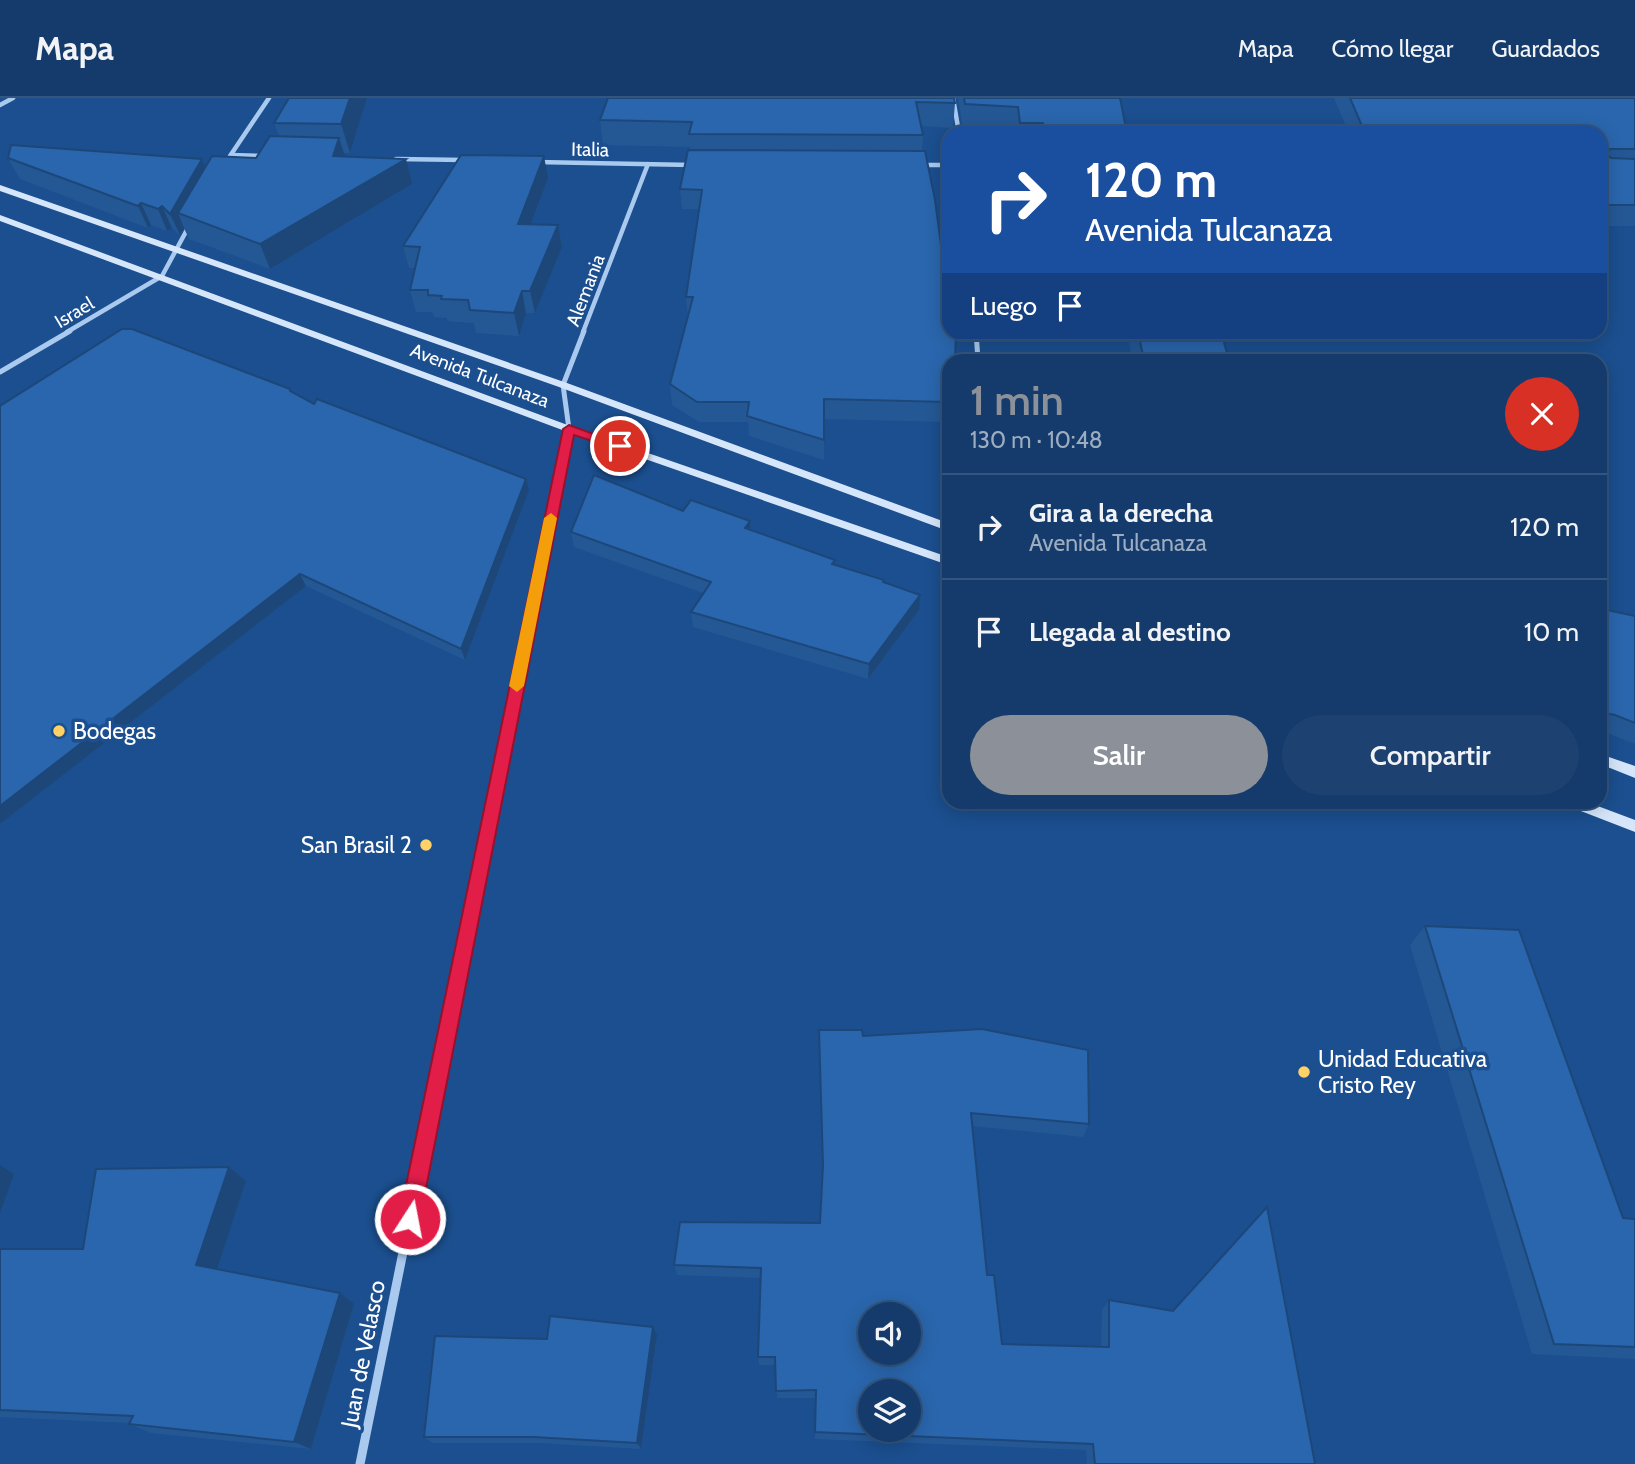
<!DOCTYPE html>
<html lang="es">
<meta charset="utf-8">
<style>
:root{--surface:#143b6b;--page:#1d4271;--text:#f1f3f6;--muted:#9dadc1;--line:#33557e;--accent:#8c9099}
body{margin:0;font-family:Cabin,sans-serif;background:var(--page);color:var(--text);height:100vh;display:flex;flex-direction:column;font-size:26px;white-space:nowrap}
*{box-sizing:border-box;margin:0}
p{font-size:23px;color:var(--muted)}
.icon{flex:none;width:38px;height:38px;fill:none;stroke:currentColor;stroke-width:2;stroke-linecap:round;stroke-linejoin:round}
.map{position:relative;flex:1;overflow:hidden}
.side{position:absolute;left:942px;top:256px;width:665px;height:455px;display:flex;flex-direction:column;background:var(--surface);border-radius:21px;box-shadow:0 4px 18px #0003,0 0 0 2px var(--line)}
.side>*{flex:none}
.guide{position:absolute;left:942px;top:28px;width:665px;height:214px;border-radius:21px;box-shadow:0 4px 18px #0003,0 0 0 2px var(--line);background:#1a4fa0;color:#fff;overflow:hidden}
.controls{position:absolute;left:858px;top:1204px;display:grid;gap:14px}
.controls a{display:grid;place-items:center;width:63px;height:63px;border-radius:50%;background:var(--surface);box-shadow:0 4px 18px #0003,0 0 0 2px var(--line);font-size:35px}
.pin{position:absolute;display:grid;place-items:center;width:60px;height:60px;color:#fff;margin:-30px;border:4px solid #fff;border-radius:50%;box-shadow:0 2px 7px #0007}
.me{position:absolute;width:77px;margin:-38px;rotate:11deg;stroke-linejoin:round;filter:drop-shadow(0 0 5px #0008)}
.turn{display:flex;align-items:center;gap:24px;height:147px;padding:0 28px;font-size:32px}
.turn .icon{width:91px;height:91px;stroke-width:2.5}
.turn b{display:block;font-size:49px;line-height:60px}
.then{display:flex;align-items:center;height:66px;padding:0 28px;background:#0003;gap:14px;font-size:26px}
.round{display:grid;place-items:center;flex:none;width:74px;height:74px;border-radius:37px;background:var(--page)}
.overview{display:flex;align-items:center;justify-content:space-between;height:119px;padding:0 28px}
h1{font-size:42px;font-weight:600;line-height:52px;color:var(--accent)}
.button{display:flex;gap:14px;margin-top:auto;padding:14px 28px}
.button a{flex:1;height:80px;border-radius:42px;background:var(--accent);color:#fff;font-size:28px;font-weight:600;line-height:80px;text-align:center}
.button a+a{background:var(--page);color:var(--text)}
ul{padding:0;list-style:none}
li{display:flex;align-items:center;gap:21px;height:105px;padding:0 28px;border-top:2px solid var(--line)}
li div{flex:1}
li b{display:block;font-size:26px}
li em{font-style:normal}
header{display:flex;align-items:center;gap:42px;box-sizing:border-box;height:98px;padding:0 35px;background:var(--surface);border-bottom:2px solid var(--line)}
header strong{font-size:33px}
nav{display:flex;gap:38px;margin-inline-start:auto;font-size:24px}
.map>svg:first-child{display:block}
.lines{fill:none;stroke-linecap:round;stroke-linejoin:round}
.street-far3{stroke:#a9c9ee;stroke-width:4.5}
.street-far2{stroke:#a9c9ee;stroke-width:5}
.street-far1{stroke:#a9c9ee;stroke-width:7}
.street{stroke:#a9c9ee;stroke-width:9}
.secondary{fill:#d6e6fa;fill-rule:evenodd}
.wall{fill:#245895}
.shaded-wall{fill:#1d4779}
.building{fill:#2a66ad;stroke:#1d4779;stroke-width:2;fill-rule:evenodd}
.route{fill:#e11d48;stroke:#92132f;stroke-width:2}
.slow{fill:#f59e0b}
.poi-dot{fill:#ffd166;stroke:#1b4f8f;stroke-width:2.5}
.labels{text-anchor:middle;stroke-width:7;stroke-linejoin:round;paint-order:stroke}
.far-street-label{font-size:19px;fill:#fff;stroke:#1b4f8f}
.poi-label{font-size:23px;fill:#fff;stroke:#1b4f8f;text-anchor:start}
.street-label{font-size:23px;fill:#fff;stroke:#1b4f8f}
</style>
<header>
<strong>Mapa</strong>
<nav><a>Mapa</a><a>Cómo llegar</a><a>Guardados</a></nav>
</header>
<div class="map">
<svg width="1635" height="1366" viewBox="0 0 1635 1366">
<rect width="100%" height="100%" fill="#1b4f8f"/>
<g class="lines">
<g class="street-far3">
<polyline points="953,0 959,35"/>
<polyline points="0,7 13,0"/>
<polyline points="231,57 265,58"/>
<polyline points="230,58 269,0"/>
<polyline points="396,61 465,62"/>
<polyline points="536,64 692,67"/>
<polyline points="921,67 948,67"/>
<polyline points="67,234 162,178 189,128"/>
<polyline points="583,234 648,66"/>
</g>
<g class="street-far2">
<polyline points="976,234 978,262"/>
<polyline points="0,274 70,233"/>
<polyline points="529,529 569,331 563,287 584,233"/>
</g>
<polyline class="street-far1" points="454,899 529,527"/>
<polyline class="street" points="360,1366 455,898"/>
<g class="secondary">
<polygon points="0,87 567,285 948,425 948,433 559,289 0,93"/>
<polygon points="0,117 573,329 948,459 948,467 565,333 0,123"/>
<polygon points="1600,656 1635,668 1635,680 1600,666"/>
<polygon points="1566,704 1587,704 1635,722 1635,734 1568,708"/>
</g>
</g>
<g class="wall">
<polygon points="367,0 350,55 344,55 345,59 412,86 270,171 189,141 184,130 180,137 172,130 167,133 151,127 148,130 20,81 8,60 202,61 205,69 256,60 279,38 274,25"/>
<polygon points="954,0 955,5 953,30 921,28 923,37 922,53 948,262 948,324 824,321 824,362 749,338 748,324 699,324 672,307 670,286 688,219 686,199 699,111 682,111 680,91 691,52 690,49 603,47 600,22"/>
<polygon points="958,0 1120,0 1127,35 1015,35 1015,33 963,31"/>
<polygon points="1334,0 1635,0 1635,128 1600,128 1600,35 1349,35"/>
<polygon points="548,80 531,127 558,127 562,149 535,215 526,215 519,238 476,235 474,225 447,223 447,220 434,219 432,214 416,214 410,192 415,170 409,170 403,148"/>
<polygon points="1127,234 1221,234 1229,262 1132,262"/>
<polygon points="290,291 292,295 314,306 529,392 465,562 306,488 0,726"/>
<polygon points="683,413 750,423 751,433 835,466 884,484 919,512 868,581 693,529 691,514 703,495 574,449 571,434"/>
<polygon points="1607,512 1635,518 1635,646 1600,632 1600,521"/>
<polygon points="1151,704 1203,704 1200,711 1151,707"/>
<polygon points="1425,828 1623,1120 1635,1121 1635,1261 1532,1256 1410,847"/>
<polygon points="863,938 1089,1026 1083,1039 972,1028 987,1177 1002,1246 1101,1249 1102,1212 1109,1202 1315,1366 1087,1366 1086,1352 815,1341 816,1300 777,1300 775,1267 759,1267 758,1259 761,1180 677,1177 674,1167 820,1125 823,1073"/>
<polygon points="246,1083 217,1171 354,1206 311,1351 151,1335 129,1326 130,1325 0,1319 0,1151 83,1151"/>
<polygon points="657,1237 641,1351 540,1345 433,1345 424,1339 547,1241"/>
</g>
<g class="shaded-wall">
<polygon points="350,0 367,0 350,55 341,26"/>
<polygon points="339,40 347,64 333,58"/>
<polygon points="544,58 548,80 523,148 518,126"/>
<polygon points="202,61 211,83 178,115 184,130 180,137 170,116"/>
<polygon points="406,61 412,86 270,171 260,146"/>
<polygon points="141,105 151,127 148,130 138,108"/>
<polygon points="162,108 172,130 167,133 158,111"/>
<polygon points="558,127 562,149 535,215 530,193"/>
<polygon points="522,193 526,215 519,238 514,215"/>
<polygon points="526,381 529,392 465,562 461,551"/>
<polygon points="750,423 751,438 745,430"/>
<polygon points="300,476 306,488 0,726 0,708"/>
<polygon points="920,497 919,512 868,581 869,566"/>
<polygon points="0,1067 14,1076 0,1115"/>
<polygon points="229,1069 246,1083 214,1180 196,1167"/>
<polygon points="340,1195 354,1206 311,1351 294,1344"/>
<polygon points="653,1229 657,1237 641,1351 637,1345"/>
</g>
<g class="building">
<polygon points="289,0 350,0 341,26 274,25"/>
<polygon points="608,0 954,0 955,5 916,4 923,37 689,36 692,24 600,22"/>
<polygon points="964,0 1120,0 1127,35 1045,35 1043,25 1020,25 1018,9 965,6"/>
<polygon points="1350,0 1635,0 1635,51 1610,51 1606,56 1611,60 1635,61 1635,107 1600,107 1600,35 1365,35"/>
<polygon points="270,38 339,40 333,58 406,61 260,146 178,115 212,58 256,60"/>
<polygon points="11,47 202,61 170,116 162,108 158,111 141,105 138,108 8,60"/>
<polygon points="688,52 925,53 935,102 948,199 948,234 956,234 955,262 948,262 948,304 824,301 824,342 747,318 749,304 697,304 670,286 693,199 686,199 702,92 680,91"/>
<polygon points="461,57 544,58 518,126 558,127 530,193 522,193 514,215 470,212 468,202 441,201 442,198 428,197 428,192 410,192 420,149 403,148"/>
<polygon points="122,231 132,231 290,291 290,293 314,306 317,301 526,381 461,551 300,476 0,708 0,308"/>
<polygon points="1138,234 1221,234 1229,262 1144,262"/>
<polygon points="594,377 683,413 691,402 750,423 745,430 835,462 832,466 884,482 883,484 920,497 869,566 691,514 711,484 571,434"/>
<polygon points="1607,512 1635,518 1635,625 1615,617 1600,614 1600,521 1608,523"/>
<polygon points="1425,828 1519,832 1623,1120 1635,1121 1635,1249 1554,1246"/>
<path d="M982,931L1088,952L1089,1026L971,1015L987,1177H994L1002,1246L1109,1249V1202L1173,1213L1267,1109L1315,1366H1095L1093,1346L815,1334L816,1292L776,1293L775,1259H758L761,1170L674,1167L680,1124L820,1125L823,1067L819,932H862L863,938ZM870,1216H908V1255H870ZM870,1293H908V1332H870Z"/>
<polygon points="229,1069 196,1167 340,1195 294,1344 129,1326 133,1318 0,1312 0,1151 83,1151 96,1071"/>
<polygon points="550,1218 653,1229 637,1345 533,1339 424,1339 435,1238 547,1241"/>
</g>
<polygon class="route" points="569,327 626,348 620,352 574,337 420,1121 417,1128 410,1131 402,1128 399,1121 563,331"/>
<polygon class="slow" points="551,415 557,420 524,588 517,594 509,588 544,420"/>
<g class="poi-dot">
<circle cx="59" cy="633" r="7"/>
<circle cx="426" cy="747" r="7"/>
<circle cx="1304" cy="974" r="7"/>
</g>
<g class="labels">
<g class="far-street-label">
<text transform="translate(590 51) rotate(1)" y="7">Italia</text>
<text transform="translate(585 192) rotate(-69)" y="7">Alemania</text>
<text transform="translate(74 214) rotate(-31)" y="7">Israel</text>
<text transform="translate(480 277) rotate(21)" y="7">Avenida Tulcanaza</text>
</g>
<g class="poi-label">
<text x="73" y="641">Bodegas</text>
<text x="412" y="755" text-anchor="end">San Brasil 2</text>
<text x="1318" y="969">Unidad Educativa<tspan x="1318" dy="26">Cristo Rey</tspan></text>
</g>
<g class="street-label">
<text transform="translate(363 1256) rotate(-79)" y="8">Juan de Velasco</text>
</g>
</g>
</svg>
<div class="controls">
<a><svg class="icon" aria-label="sound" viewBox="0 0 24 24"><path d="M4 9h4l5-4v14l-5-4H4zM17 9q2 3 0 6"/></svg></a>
<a><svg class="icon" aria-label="layers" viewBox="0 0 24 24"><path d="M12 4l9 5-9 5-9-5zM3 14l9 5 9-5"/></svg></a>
</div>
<div class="pin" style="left:620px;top:348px;background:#d93025"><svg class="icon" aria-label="arrive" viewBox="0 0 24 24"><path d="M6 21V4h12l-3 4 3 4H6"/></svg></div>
<svg class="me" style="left:410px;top:1121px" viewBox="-20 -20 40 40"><circle r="17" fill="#e11d48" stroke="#fff" stroke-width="3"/><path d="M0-11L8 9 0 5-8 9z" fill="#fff"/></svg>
<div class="guide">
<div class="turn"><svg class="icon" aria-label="right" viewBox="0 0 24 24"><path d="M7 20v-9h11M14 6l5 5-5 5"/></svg><div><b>120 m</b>Avenida Tulcanaza</div></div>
<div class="then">Luego<svg class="icon" aria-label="arrive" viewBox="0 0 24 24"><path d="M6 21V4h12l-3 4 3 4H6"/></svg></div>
</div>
<section class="side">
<div class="overview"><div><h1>1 min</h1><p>130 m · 10:48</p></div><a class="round" style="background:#d93025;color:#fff"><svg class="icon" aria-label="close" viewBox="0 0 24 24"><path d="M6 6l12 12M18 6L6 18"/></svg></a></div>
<ul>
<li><svg class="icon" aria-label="right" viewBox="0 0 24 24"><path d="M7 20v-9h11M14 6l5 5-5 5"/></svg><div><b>Gira a la derecha</b><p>Avenida Tulcanaza</p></div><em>120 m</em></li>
<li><svg class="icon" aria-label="arrive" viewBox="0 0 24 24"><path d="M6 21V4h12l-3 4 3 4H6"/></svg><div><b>Llegada al destino</b></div><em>10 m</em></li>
</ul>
<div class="button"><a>Salir</a><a>Compartir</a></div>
</section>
</div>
